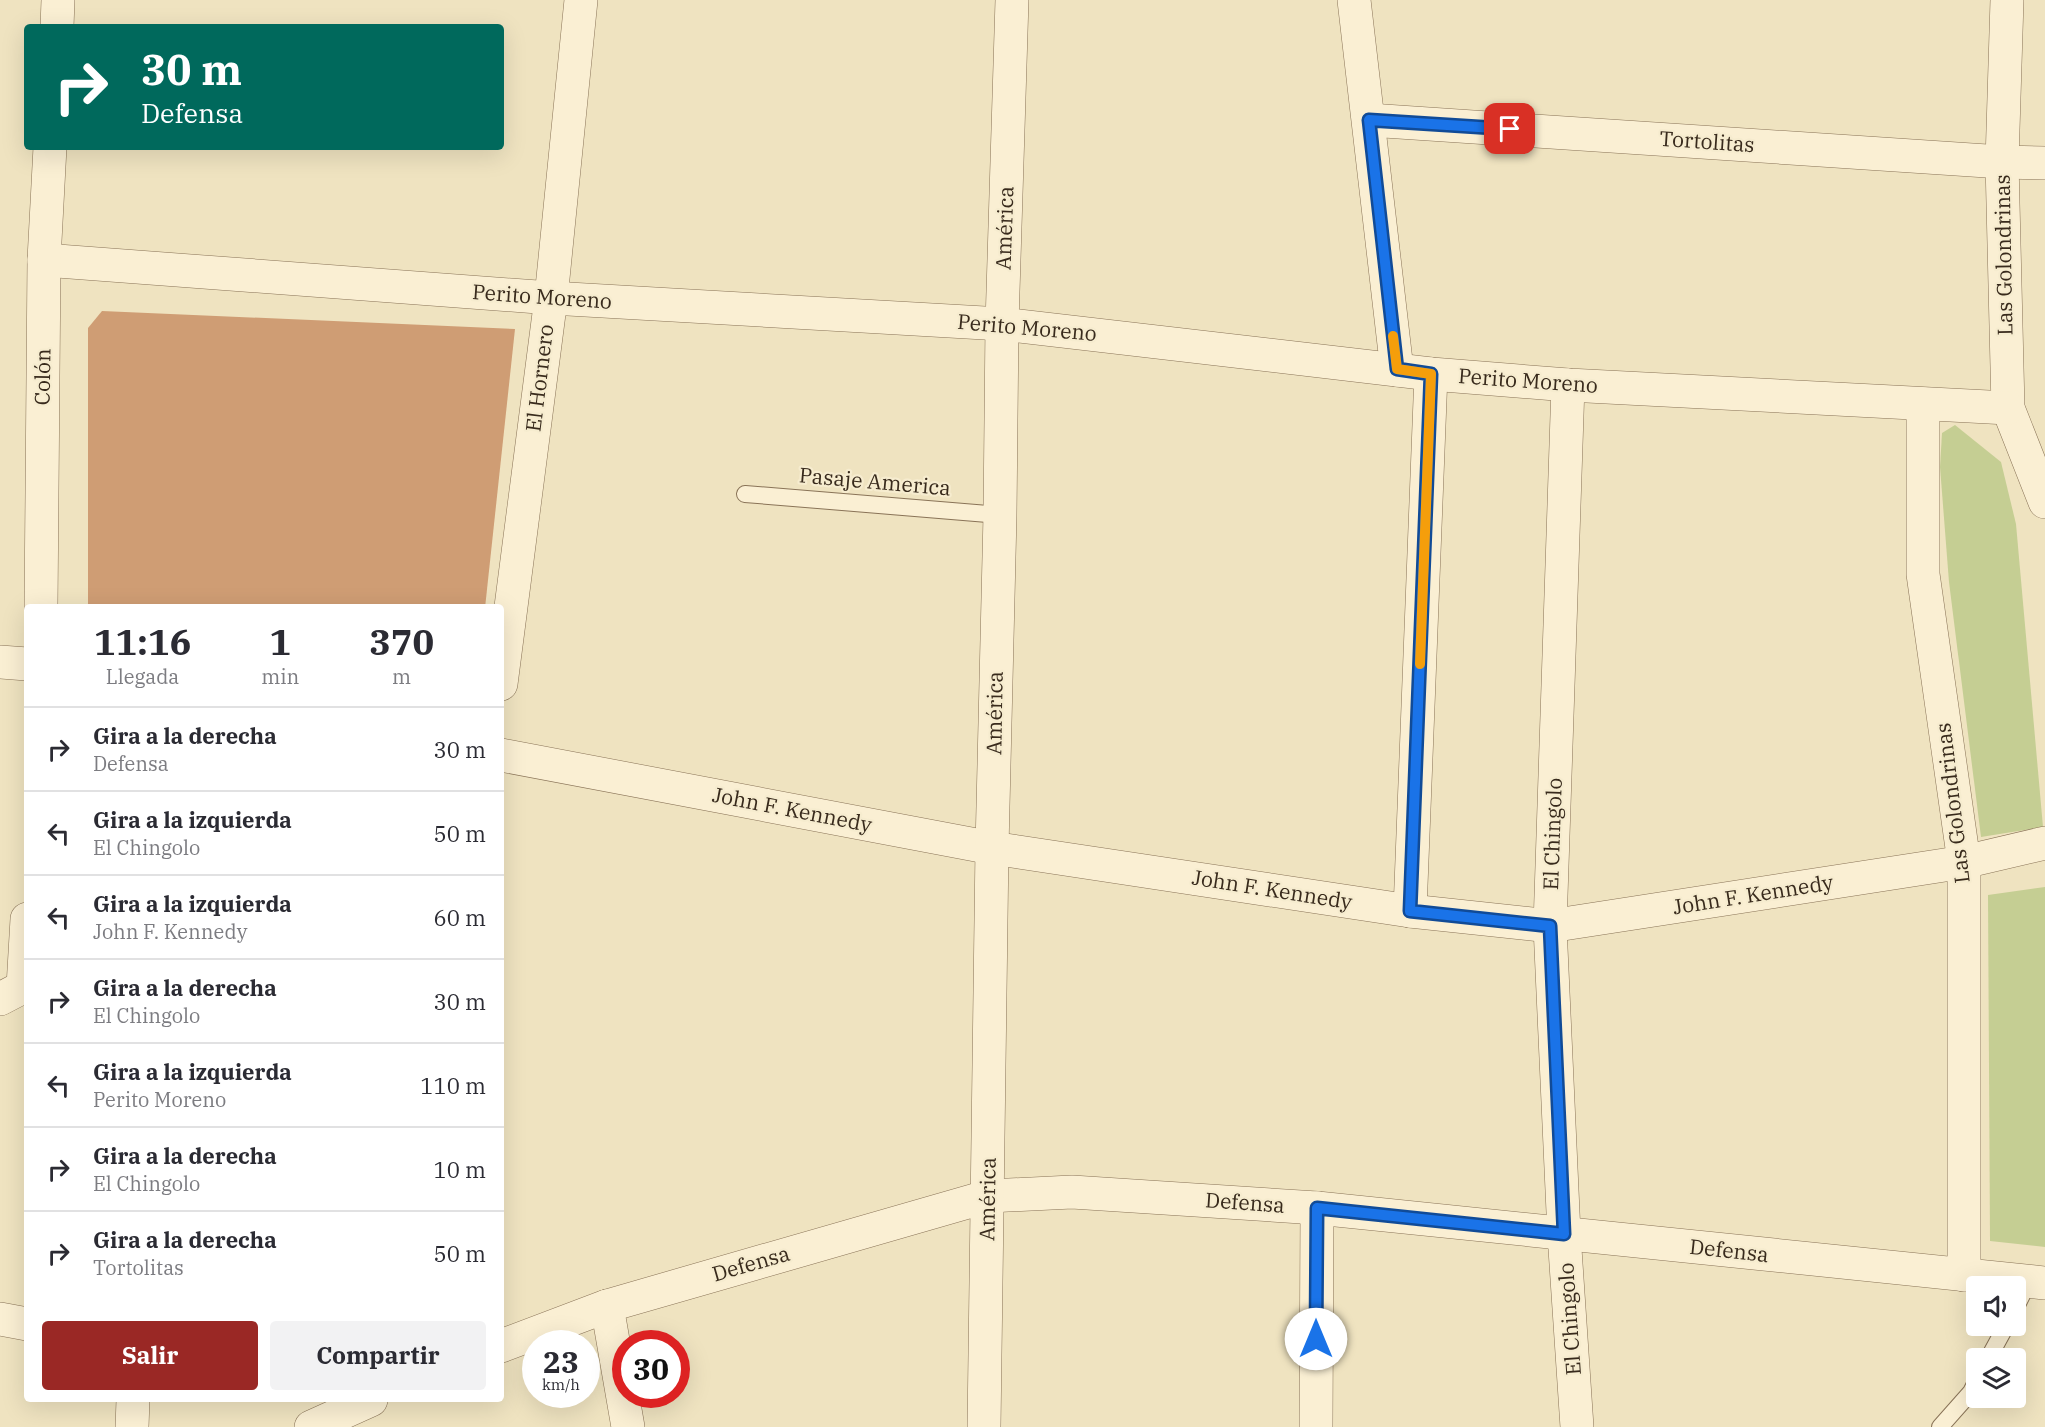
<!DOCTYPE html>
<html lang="es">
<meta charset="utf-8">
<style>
:root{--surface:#fff;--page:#f2f2f3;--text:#2b2b33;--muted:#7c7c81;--line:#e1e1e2;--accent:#9a2825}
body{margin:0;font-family:"IBM Plex Serif",serif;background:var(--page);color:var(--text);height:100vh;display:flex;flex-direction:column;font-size:22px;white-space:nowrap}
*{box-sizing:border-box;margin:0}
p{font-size:20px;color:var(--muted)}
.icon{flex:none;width:33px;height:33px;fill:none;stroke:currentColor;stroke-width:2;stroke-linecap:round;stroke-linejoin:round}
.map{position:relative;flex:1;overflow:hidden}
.details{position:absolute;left:24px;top:604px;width:480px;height:798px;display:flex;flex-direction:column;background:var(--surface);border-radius:6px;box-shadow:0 6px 24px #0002}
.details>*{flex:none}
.hud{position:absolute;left:24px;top:24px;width:480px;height:126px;border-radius:6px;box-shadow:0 6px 24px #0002;background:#00695c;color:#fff;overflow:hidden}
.buttons{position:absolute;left:1966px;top:1276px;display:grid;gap:12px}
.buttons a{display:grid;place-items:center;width:60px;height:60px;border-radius:6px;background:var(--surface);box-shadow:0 6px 24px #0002;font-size:30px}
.speed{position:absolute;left:522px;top:1330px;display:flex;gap:12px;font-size:30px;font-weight:700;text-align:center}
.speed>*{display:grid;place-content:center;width:78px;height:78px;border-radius:50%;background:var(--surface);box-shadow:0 6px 24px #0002;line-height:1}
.speed small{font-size:15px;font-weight:400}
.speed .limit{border:9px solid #d22;background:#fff;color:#111}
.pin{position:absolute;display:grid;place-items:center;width:51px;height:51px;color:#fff;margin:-26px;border-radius:12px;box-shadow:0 3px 9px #0006}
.me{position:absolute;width:66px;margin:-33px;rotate:0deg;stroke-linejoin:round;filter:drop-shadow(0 0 4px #0008)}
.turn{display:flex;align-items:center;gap:21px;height:126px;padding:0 18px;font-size:27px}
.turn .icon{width:78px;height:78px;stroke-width:2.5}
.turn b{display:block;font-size:42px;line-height:51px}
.eta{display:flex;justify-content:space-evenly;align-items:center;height:102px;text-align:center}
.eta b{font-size:36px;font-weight:700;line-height:42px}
.cta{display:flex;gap:12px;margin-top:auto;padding:12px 18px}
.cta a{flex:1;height:69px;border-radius:6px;background:var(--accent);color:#fff;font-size:24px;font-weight:700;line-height:69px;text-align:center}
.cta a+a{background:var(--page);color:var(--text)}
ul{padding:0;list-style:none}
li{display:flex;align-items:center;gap:18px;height:84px;padding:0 18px;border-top:2px solid var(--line)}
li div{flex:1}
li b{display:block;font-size:22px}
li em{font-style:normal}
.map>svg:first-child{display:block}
.green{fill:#c5ce93}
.building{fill:#cf9d74}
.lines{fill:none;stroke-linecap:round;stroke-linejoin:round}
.service-casing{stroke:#897357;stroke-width:18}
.minor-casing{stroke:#897357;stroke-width:34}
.service{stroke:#faefd3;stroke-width:16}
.minor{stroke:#faefd3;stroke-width:33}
.route-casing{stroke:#114b97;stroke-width:15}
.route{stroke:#1a73e8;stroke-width:10}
.slow{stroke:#f59e0b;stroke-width:10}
.labels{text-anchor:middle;stroke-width:4.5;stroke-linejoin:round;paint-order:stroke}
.street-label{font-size:21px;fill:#382a1c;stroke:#f6eccf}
</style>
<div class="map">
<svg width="2045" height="1427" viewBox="0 0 2045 1427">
<rect width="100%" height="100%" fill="#efe3c0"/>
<g class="green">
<polygon points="1955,425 2001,462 2016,524 2043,827 1981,837 1949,582 1940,467 1942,433"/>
<polygon points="2045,887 2045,1247 1990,1241 1988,895"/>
</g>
<polygon class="building" points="102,311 515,329 485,608 88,608 88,328"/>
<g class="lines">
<defs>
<g id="service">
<polyline points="745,494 1000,515"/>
<polyline points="2016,1307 2029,1281"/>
<polyline points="1988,1359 2006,1326"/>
<polyline points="1940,1427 1971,1392 1977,1380"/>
</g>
<g id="minor">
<polyline points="1354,0 1397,370"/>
<polyline points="2007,0 2002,162 2008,408 2045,502"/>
<polyline points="57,27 58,0"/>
<polyline points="1369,120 2002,162 2045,163"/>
<polyline points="44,260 551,298 1002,324 1431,374 1568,385 2008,408"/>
<polyline points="1568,385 1550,926 1564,1234 1577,1427"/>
<polyline points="1923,404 1923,574 1964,862 1964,1275"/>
<polyline points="41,608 44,260 50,147"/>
<polyline points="0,662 27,664"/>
<polyline points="501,684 551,298 581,0"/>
<polyline points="501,755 992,848 1410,911 1550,926 1964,862 2045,843"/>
<polyline points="1410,911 1431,374"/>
<polyline points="0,999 23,987 27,919"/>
<polyline points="607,1306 628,1427"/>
<polyline points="0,1319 27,1324"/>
<polyline points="501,1346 607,1306 989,1196 1072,1192 1317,1208 2045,1283"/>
<polyline points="132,1427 133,1400"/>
<polyline points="311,1427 371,1400"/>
<polyline points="984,1427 992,848 1000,515 1002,324 1012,0"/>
<polyline points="1316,1427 1317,1208"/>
</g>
</defs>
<use href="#service" class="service-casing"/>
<use href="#minor" class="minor-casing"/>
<use href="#service" class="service"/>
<use href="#minor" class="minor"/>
</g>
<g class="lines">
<defs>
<polyline id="route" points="1316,1339 1317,1208 1564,1234 1550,926 1410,911 1431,374 1397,369 1369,120 1510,129"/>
</defs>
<use href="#route" class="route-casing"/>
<use href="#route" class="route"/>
<polyline class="slow" points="1393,336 1397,369 1431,374 1420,664"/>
</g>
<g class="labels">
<g class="street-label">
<text transform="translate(1707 142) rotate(4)" y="7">Tortolitas</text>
<text transform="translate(1005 228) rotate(-88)" y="7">América</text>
<text transform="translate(2004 255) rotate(-91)" y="7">Las Golondrinas</text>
<text transform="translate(542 297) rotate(4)" y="7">Perito Moreno</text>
<text transform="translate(1027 328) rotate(5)" y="7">Perito Moreno</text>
<text transform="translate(43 377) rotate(-89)" y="7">Colón</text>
<text transform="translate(540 378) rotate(-83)" y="7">El Hornero</text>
<text transform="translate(1528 381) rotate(4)" y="7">Perito Moreno</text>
<text transform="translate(875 482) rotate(5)" y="7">Pasaje America</text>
<text transform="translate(995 713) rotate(-89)" y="7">América</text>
<text transform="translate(1953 803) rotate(-97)" y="7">Las Golondrinas</text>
<text transform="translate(792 810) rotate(11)" y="7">John F. Kennedy</text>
<text transform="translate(1553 834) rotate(-88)" y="7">El Chingolo</text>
<text transform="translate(1272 890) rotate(9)" y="7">John F. Kennedy</text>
<text transform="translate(1753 895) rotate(-9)" y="7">John F. Kennedy</text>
<text transform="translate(988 1199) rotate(-89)" y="7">América</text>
<text transform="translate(1245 1203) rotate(4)" y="7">Defensa</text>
<text transform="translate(1729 1251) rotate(6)" y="7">Defensa</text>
<text transform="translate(751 1264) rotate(-16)" y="7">Defensa</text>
<text transform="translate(1570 1319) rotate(-94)" y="7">El Chingolo</text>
</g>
</g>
</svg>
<div class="buttons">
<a><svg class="icon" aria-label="sound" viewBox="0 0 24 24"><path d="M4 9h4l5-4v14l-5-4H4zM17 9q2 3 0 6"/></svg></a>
<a><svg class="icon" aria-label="layers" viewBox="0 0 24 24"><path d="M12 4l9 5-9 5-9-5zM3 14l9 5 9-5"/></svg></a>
</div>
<div class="speed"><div>23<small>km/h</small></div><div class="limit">30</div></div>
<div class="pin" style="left:1510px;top:129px;background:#d93025"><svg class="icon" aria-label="arrive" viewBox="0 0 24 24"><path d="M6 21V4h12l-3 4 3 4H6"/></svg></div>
<svg class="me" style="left:1316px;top:1339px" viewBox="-20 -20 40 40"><circle r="19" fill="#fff"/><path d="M0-13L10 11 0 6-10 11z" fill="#1a73e8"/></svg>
<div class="hud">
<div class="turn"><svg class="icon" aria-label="right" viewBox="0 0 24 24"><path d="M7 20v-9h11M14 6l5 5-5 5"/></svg><div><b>30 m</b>Defensa</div></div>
</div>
<section class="details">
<div class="eta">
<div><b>11:16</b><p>Llegada</p></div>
<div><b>1</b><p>min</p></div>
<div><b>370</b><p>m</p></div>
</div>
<ul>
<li><svg class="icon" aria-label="right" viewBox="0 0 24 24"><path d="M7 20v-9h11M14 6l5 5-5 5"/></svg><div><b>Gira a la derecha</b><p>Defensa</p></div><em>30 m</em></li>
<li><svg class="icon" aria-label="left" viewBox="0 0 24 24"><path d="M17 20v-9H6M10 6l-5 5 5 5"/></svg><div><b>Gira a la izquierda</b><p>El Chingolo</p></div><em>50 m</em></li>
<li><svg class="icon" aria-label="left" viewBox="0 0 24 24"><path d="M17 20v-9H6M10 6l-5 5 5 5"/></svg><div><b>Gira a la izquierda</b><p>John F. Kennedy</p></div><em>60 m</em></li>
<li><svg class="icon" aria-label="right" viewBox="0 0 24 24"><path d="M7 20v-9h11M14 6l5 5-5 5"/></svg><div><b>Gira a la derecha</b><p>El Chingolo</p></div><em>30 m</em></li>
<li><svg class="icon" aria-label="left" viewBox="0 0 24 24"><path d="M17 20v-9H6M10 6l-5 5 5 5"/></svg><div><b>Gira a la izquierda</b><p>Perito Moreno</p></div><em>110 m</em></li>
<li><svg class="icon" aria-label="right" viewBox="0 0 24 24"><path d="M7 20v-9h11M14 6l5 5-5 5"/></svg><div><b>Gira a la derecha</b><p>El Chingolo</p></div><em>10 m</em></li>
<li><svg class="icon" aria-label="right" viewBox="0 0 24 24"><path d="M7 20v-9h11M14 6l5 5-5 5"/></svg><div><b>Gira a la derecha</b><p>Tortolitas</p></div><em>50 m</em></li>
</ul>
<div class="cta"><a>Salir</a><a>Compartir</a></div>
</section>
</div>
